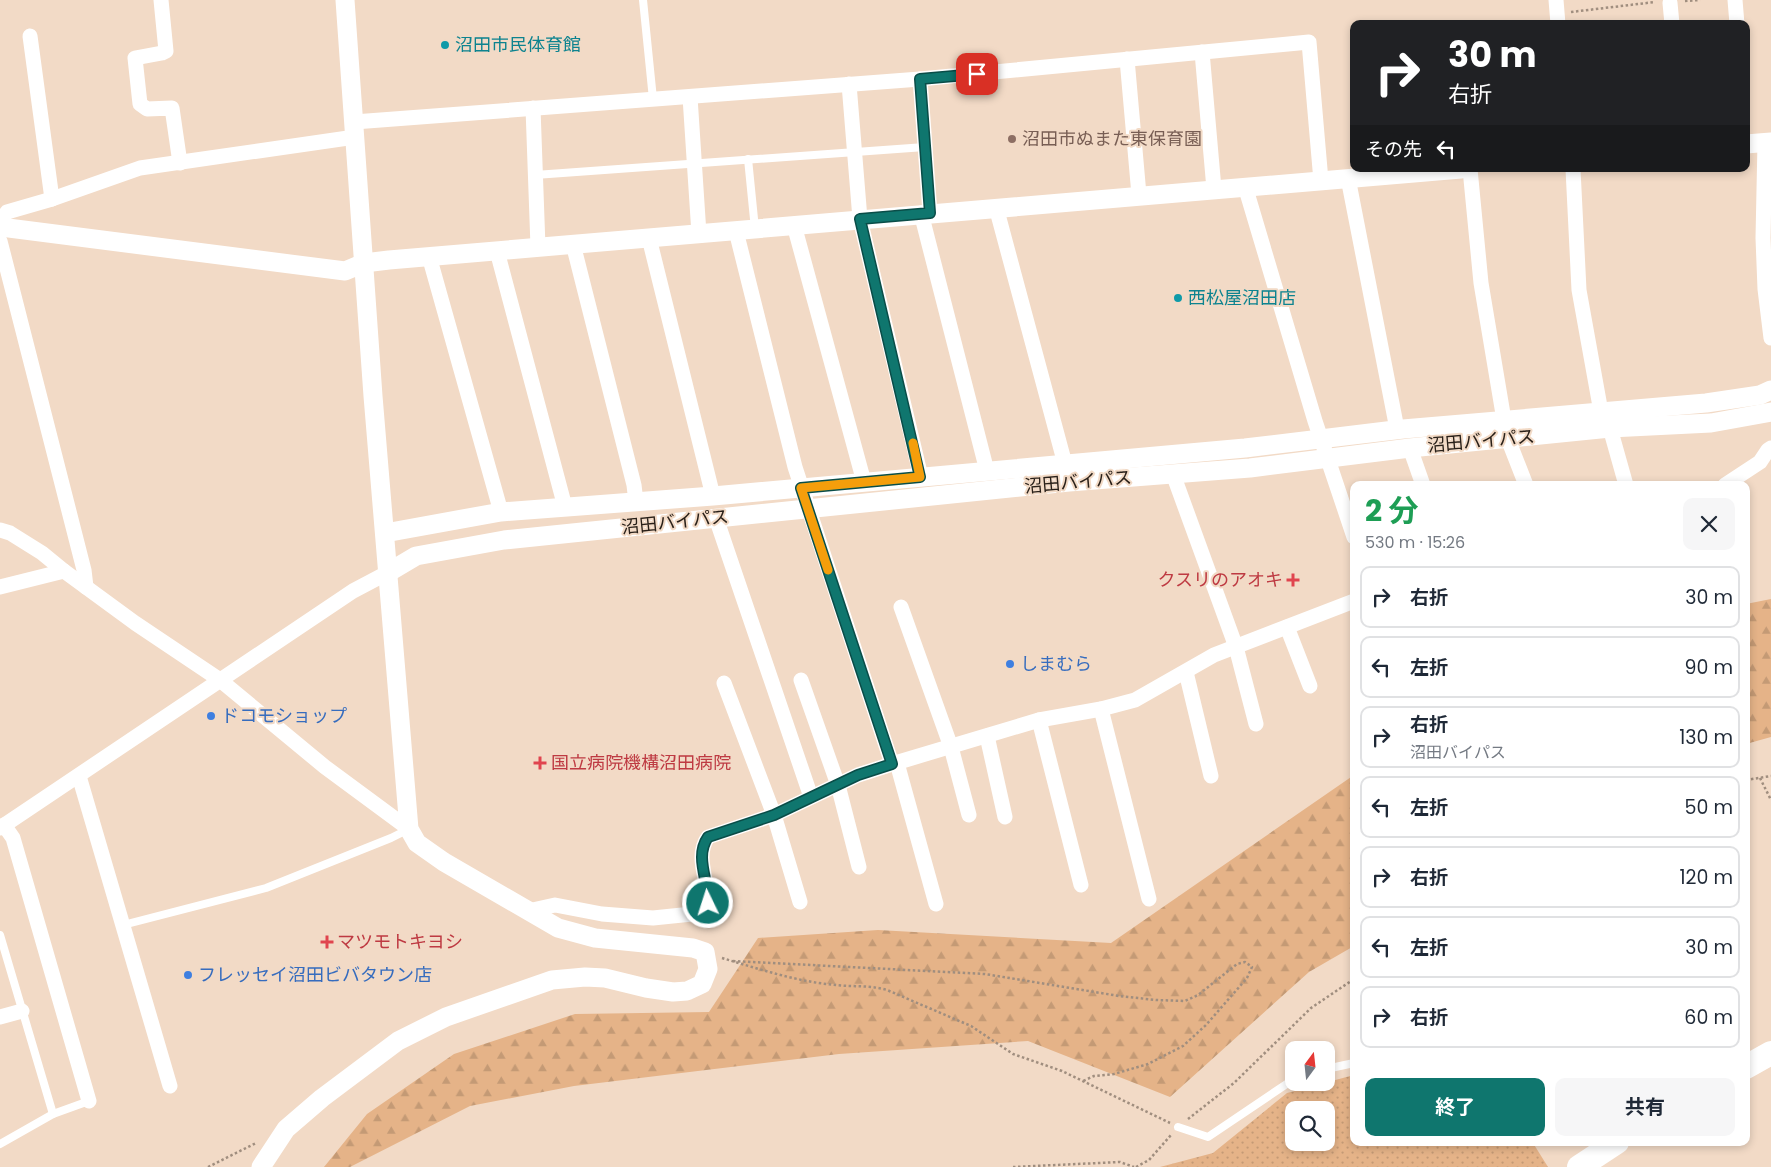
<!DOCTYPE html>
<html lang="ja">
<meta charset="utf-8">
<style>
:root{--surface:#fff;--page:#f6f6f7;--text:#1f2937;--muted:#747a83;--line:#e0e1e3;--accent:#0f766e}
body{margin:0;font-family:Poppins,"Noto Sans JP",sans-serif;background:var(--page);color:var(--text);height:100vh;display:flex;flex-direction:column;font-size:19px;white-space:nowrap}
*{box-sizing:border-box;margin:0}
p{font-size:16px;color:var(--muted)}
.icon{flex:none;width:28px;height:28px;fill:none;stroke:currentColor;stroke-width:2;stroke-linecap:round;stroke-linejoin:round}
.map{position:relative;flex:1;overflow:hidden}
.sheet{position:absolute;left:1350px;top:481px;width:400px;height:665px;display:flex;flex-direction:column;background:var(--surface);border-radius:10px;box-shadow:0 2px 8px #0003}
.sheet>*{flex:none}
.top-card{position:absolute;left:1350px;top:20px;width:400px;height:152px;border-radius:10px;box-shadow:0 2px 8px #0003;background:#202124;color:#fff;overflow:hidden}
.needle{width:32px;rotate:15deg}
.fabs{position:absolute;left:1285px;top:1041px;display:grid;gap:10px}
.fabs a{display:grid;place-items:center;width:50px;height:50px;border-radius:10px;background:var(--surface);box-shadow:0 2px 8px #0003;font-size:25px}
.pin{position:absolute;display:grid;place-items:center;width:42px;height:42px;color:#fff;margin:-21px;border-radius:10px;box-shadow:0 2px 8px #0006}
.me{position:absolute;width:55px;margin:-28px;rotate:356deg;stroke-linejoin:round;filter:drop-shadow(0 0 4px #0008)}
.turn{display:flex;align-items:center;gap:18px;height:105px;padding:0 15px;font-size:22px}
.turn .icon{width:65px;height:65px;stroke-width:2.5}
.turn b{display:block;font-size:35px;line-height:42px}
.then{display:flex;align-items:center;height:48px;padding:0 15px;background:#0003;gap:10px;font-size:19px}
.round{display:grid;place-items:center;flex:none;width:52px;height:52px;border-radius:10px;background:var(--page)}
.headline{display:flex;align-items:center;justify-content:space-between;height:85px;padding:0 15px}
h1{font-size:30px;font-weight:700;line-height:38px;color:#1e9e55}
.action{display:flex;gap:10px;margin-top:auto;padding:10px 15px}
.action a{flex:1;height:58px;border-radius:10px;background:var(--accent);color:#fff;font-size:20px;font-weight:700;line-height:58px;text-align:center}
.action a+a{background:var(--page);color:var(--text)}
ul{padding:0;list-style:none}
li{display:flex;align-items:center;gap:15px;height:62px;margin:0 10px 8px;padding:0 5px;border:2px solid var(--line);border-radius:10px}
li div{flex:1}
li b{display:block;font-size:19px}
li em{font-style:normal}
.map>svg:first-child{display:block}
.forest{fill:url(#forest-firs)}
.park{fill:url(#park-dots);fill-rule:evenodd}
.lines{fill:none;stroke-linecap:round;stroke-linejoin:round}
.path{stroke:#a08e7f;stroke-width:2.5;stroke-dasharray:2.5 2.5;stroke-linecap:butt}
.service{stroke:#fff;stroke-width:8}
.minor{stroke:#fff;stroke-width:15}
.tertiary{stroke:#fff;stroke-width:19}
.primary{stroke:#fff;stroke-width:24}
.route-casing{stroke:#0a4d48;stroke-width:12}
.route{stroke:#0f766e;stroke-width:9}
.slow{stroke:#f59e0b;stroke-width:9}
.culture-dot{fill:#0f9aa8;stroke:#f2dac6;stroke-width:2}
.education-dot{fill:#8d6e63;stroke:#f2dac6;stroke-width:2}
.health-dot{fill:#e0444e;stroke:#f2dac6;stroke-width:2}
.shop-dot{fill:#3f7fe0;stroke:#f2dac6;stroke-width:2}
.labels{text-anchor:middle;stroke-width:4;stroke-linejoin:round;paint-order:stroke}
.culture-label{font-size:18px;fill:#0d838f;stroke:#f2dac6;text-anchor:start}
.education-label{font-size:18px;fill:#785e54;stroke:#f2dac6;text-anchor:start}
.street-label{font-size:18px;fill:#292019;stroke:#f2dac6}
.health-label{font-size:18px;fill:#be3a42;stroke:#f2dac6;text-anchor:start}
.shop-label{font-size:18px;fill:#366cbe;stroke:#f2dac6;text-anchor:start}
</style>
<div class="map">
<svg width="1771" height="1167" viewBox="0 0 1771 1167">
<defs>
<pattern id="forest-firs" width="22" height="20" patternUnits="userSpaceOnUse" patternTransform="scale(1.25)"><rect width="22" height="20" fill="#e5b388"/><path d="M5 1l3.5 6h-7zM16 11l3.5 6h-7z" fill="#c49a75"/></pattern>
<pattern id="park-dots" width="8" height="8" patternUnits="userSpaceOnUse" patternTransform="scale(1.25)"><rect width="8" height="8" fill="#e5b388"/><path d="M2 2h.1M6 6h.1" fill="none" stroke="#c49a75" stroke-width="1.8" stroke-linecap="round"/></pattern>
</defs>
<rect width="100%" height="100%" fill="#f2dac6"/>
<g class="forest">
<polygon points="1771,599 1771,737 1746,744 1746,604"/>
<polygon points="1354,775 1354,946 1309,972 1170,1097 1028,1041 839,1054 574,1086 470,1106 350,1167 324,1167 367,1114 454,1054 575,1014 709,1012 758,938 878,930 1111,943"/>
</g>
<path class="park" d="M1354,1075V1142L1533,1143L1548,1167H1160L1213,1153L1287,1093ZM1294,1110H1326V1142H1294Z"/>
<g class="lines">
<g class="path">
<polyline points="1685,1 1700,0"/>
<polyline points="1571,12 1655,2"/>
<polyline points="1760,778 1771,800"/>
<polyline points="1746,780 1771,776"/>
<path d="M722,958C759,969 798,982 836,985C853,987 870,985 887,990L971,1026L1013,1054L1062,1071L1170,1123"/>
<polyline points="733,961 985,974 1119,996 1156,1000 1185,1001 1198,995 1237,964 1245,962 1252,967 1247,978 1206,1025 1183,1046 1148,1064 1114,1074 1094,1076 1083,1081"/>
<polyline points="1188,1119 1234,1083 1311,1008 1354,979"/>
<polyline points="208,1167 256,1143"/>
<polyline points="1013,1167 1120,1162 1134,1167"/>
<polyline points="1136,1167 1149,1160 1171,1135"/>
</g>
<g class="service">
<polyline points="643,0 653,99"/>
<polyline points="748,159 755,229"/>
<polyline points="535,175 925,147"/>
<polyline points="123,925 266,888 391,838 409,829"/>
<polyline points="0,935 53,1114"/>
<polyline points="1326,1069 1354,1063"/>
<polyline points="1178,1127 1208,1137 1294,1079"/>
<polyline points="0,1144 53,1114 89,1101"/>
</g>
<g class="minor">
<polyline points="161,0 166,51 162,53 135,58 140,104 147,109 172,108 180,163"/>
<polyline points="1556,0 1558,24"/>
<polyline points="1735,0 1737,24"/>
<polyline points="1670,3 1672,24"/>
<polyline points="30,36 52,199"/>
<polyline points="1202,52 1214,189"/>
<polyline points="1127,59 1139,195"/>
<polyline points="920,79 930,213"/>
<polyline points="849,84 860,219 921,477"/>
<polyline points="690,97 699,234"/>
<polyline points="533,108 538,247"/>
<polyline points="354,122 920,79 1309,42 1321,181"/>
<polyline points="1765,142 1763,238 1765,289 1771,338"/>
<polyline points="1470,169 1481,283 1504,420"/>
<polyline points="1573,169 1579,290 1601,412"/>
<polyline points="1348,178 1397,429"/>
<polyline points="1245,186 1315,421 1354,537"/>
<polyline points="996,207 1065,464"/>
<polyline points="921,213 987,471"/>
<polyline points="0,222 7,212 52,199 140,168 355,137"/>
<polyline points="794,225 864,482"/>
<polyline points="736,231 795,467 892,764"/>
<polyline points="649,238 713,496"/>
<polyline points="0,241 84,570 86,587"/>
<polyline points="573,244 634,485 636,502"/>
<polyline points="497,251 565,507"/>
<polyline points="429,256 501,512"/>
<polyline points="1610,428 1626,485"/>
<polyline points="1508,439 1526,485"/>
<polyline points="1410,448 1423,485"/>
<polyline points="1173,474 1236,647 1256,724"/>
<polyline points="1725,485 1760,462 1768,450 1771,448"/>
<polyline points="716,518 811,797"/>
<polyline points="0,530 10,533 42,553 64,571 135,623 220,680 325,767 409,829"/>
<polyline points="0,587 64,571"/>
<polyline points="901,607 951,747 969,815"/>
<polyline points="1287,627 1310,686"/>
<polyline points="1186,672 1211,776"/>
<polyline points="801,680 838,785 859,867"/>
<polyline points="724,683 774,815 800,902"/>
<polyline points="1101,709 1149,899"/>
<polyline points="1039,720 1081,885"/>
<polyline points="987,736 1005,817"/>
<polyline points="897,763 936,904"/>
<polyline points="79,776 170,1086"/>
<polyline points="4,825 13,838 89,1101"/>
<polyline points="0,828 353,591 389,572"/>
<path d="M528,911L555,905L602,914L653,918L692,914L701,911L708,903C709,881 694,857 708,837L774,815L858,775L892,764L1039,720L1101,709L1135,700L1214,655L1354,601"/>
<polyline points="0,1017 22,1011"/>
</g>
<g class="tertiary">
<polyline points="1746,144 1771,142"/>
<polyline points="0,227 345,271 364,263 389,260 1461,169"/>
<polyline points="385,533 501,512 713,496 1245,448 1403,429 1706,403 1760,395 1771,390"/>
<polyline points="389,572 416,556 504,540 1069,482 1250,468 1410,448 1610,428 1711,423 1771,412"/>
<polyline points="261,1167 286,1129 322,1098 398,1041 446,1017 552,980 585,977 605,978 646,988 673,992 687,991 702,984 708,969 705,952 693,948 595,938 558,928 444,862 417,843 409,829 373,396 345,0"/>
</g>
<g class="primary">
<polyline points="1746,1067 1771,1053"/>
<polyline points="1579,1167 1617,1142"/>
</g>
</g>
<g class="lines">
<defs>
<path id="route" d="M708,903C709,881 694,857 708,837L774,815L858,775L892,764L801,488L920,477L860,219L930,213L920,79L977,74"/>
</defs>
<use href="#route" class="route-casing"/>
<use href="#route" class="route"/>
<polyline class="slow" points="828,570 801,488 920,477 913,443"/>
</g>
<g class="culture-dot">
<circle cx="445" cy="45" r="5"/>
<circle cx="1178" cy="298" r="5"/>
</g>
<circle class="education-dot" cx="1012" cy="139" r="5"/>
<g class="health-dot">
<path d="M1290.5 572.5h5v5h5v5h-5v5h-5v-5h-5v-5h5z"/>
<path d="M537.5 755.5h5v5h5v5h-5v5h-5v-5h-5v-5h5z"/>
<path d="M324.5 934.5h5v5h5v5h-5v5h-5v-5h-5v-5h5z"/>
</g>
<g class="shop-dot">
<circle cx="1010" cy="664" r="5"/>
<circle cx="211" cy="716" r="5"/>
<circle cx="188" cy="975" r="5"/>
</g>
<g class="labels">
<g class="culture-label">
<text x="455" y="51">沼田市民体育館</text>
<text x="1188" y="304">西松屋沼田店</text>
</g>
<g class="education-label">
<text x="1022" y="145">沼田市ぬまた東保育園</text>
</g>
<g class="street-label">
<text transform="translate(1481 441) rotate(-5)" y="6">沼田バイパス</text>
<text transform="translate(1078 482) rotate(-5)" y="6">沼田バイパス</text>
<text transform="translate(675 522) rotate(-6)" y="6">沼田バイパス</text>
</g>
<g class="health-label">
<text x="1283" y="586" text-anchor="end">クスリのアオキ</text>
<text x="551" y="769">国立病院機構沼田病院</text>
<text x="337" y="948">マツモトキヨシ</text>
</g>
<g class="shop-label">
<text x="1020" y="670">しまむら</text>
<text x="221" y="722">ドコモショップ</text>
<text x="198" y="981">フレッセイ沼田ビバタウン店</text>
</g>
</g>
</svg>
<div class="fabs">
<a><svg class="needle" viewBox="-14 -14 28 28"><path d="M0-13l5 13h-10z" fill="#e53935"/><path d="M0 13l5-13h-10z" fill="#747a83"/></svg></a>
<a><svg class="icon" aria-label="search" viewBox="0 0 24 24"><circle cx="10" cy="10" r="6"/><path d="M15 15l6 6"/></svg></a>
</div>
<div class="pin" style="left:977px;top:74px;background:#d93025"><svg class="icon" aria-label="arrive" viewBox="0 0 24 24"><path d="M6 21V4h12l-3 4 3 4H6"/></svg></div>
<svg class="me" style="left:708px;top:903px" viewBox="-20 -20 40 40"><circle r="17" fill="#0f766e" stroke="#fff" stroke-width="3"/><path d="M0-11L8 9 0 5-8 9z" fill="#fff"/></svg>
<div class="top-card">
<div class="turn"><svg class="icon" aria-label="right" viewBox="0 0 24 24"><path d="M7 20v-9h11M14 6l5 5-5 5"/></svg><div><b>30 m</b>右折</div></div>
<div class="then">その先<svg class="icon" aria-label="left" viewBox="0 0 24 24"><path d="M17 20v-9H6M10 6l-5 5 5 5"/></svg></div>
</div>
<section class="sheet">
<div class="headline"><div><h1>2 分</h1><p>530 m · 15:26</p></div><a class="round"><svg class="icon" aria-label="close" viewBox="0 0 24 24"><path d="M6 6l12 12M18 6L6 18"/></svg></a></div>
<ul>
<li><svg class="icon" aria-label="right" viewBox="0 0 24 24"><path d="M7 20v-9h11M14 6l5 5-5 5"/></svg><div><b>右折</b></div><em>30 m</em></li>
<li><svg class="icon" aria-label="left" viewBox="0 0 24 24"><path d="M17 20v-9H6M10 6l-5 5 5 5"/></svg><div><b>左折</b></div><em>90 m</em></li>
<li><svg class="icon" aria-label="right" viewBox="0 0 24 24"><path d="M7 20v-9h11M14 6l5 5-5 5"/></svg><div><b>右折</b><p>沼田バイパス</p></div><em>130 m</em></li>
<li><svg class="icon" aria-label="left" viewBox="0 0 24 24"><path d="M17 20v-9H6M10 6l-5 5 5 5"/></svg><div><b>左折</b></div><em>50 m</em></li>
<li><svg class="icon" aria-label="right" viewBox="0 0 24 24"><path d="M7 20v-9h11M14 6l5 5-5 5"/></svg><div><b>右折</b></div><em>120 m</em></li>
<li><svg class="icon" aria-label="left" viewBox="0 0 24 24"><path d="M17 20v-9H6M10 6l-5 5 5 5"/></svg><div><b>左折</b></div><em>30 m</em></li>
<li><svg class="icon" aria-label="right" viewBox="0 0 24 24"><path d="M7 20v-9h11M14 6l5 5-5 5"/></svg><div><b>右折</b></div><em>60 m</em></li>
</ul>
<div class="action"><a>終了</a><a>共有</a></div>
</section>
</div>
